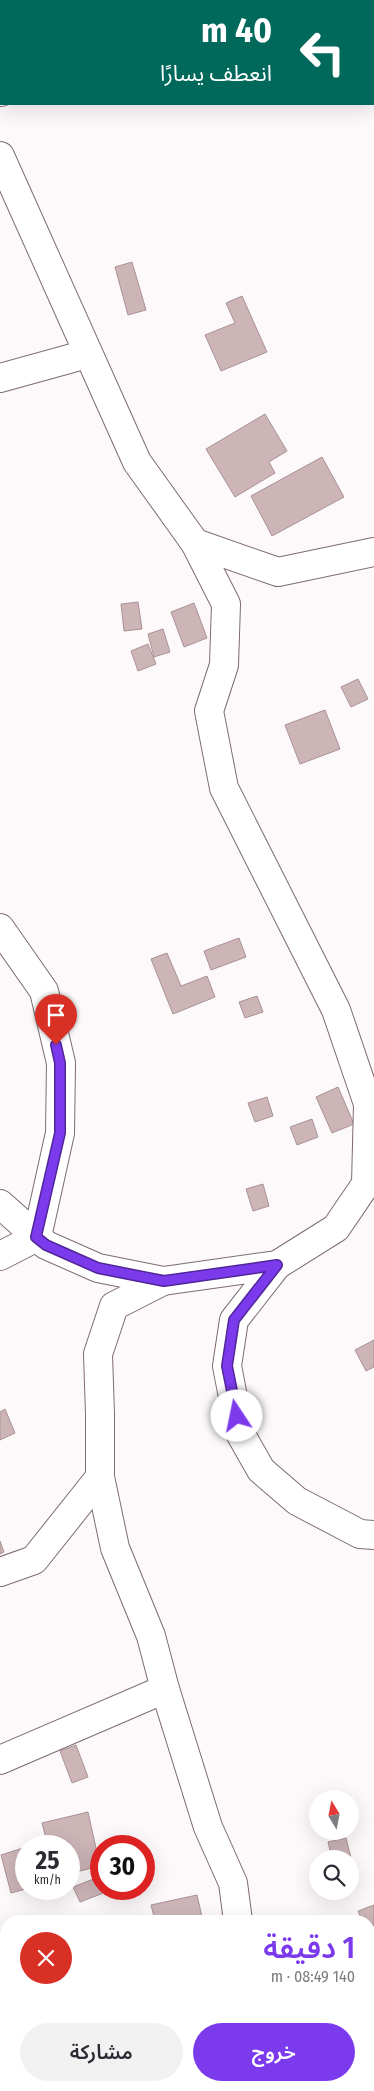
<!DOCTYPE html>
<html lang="ar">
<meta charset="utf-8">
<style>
:root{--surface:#fff;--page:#f2f2f3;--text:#2b2b33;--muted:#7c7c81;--accent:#7c3aed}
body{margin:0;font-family:"Fira Sans Condensed","Noto Sans Arabic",sans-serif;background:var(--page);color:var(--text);direction:rtl;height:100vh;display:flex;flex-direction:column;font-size:19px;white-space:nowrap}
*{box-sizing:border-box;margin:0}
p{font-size:16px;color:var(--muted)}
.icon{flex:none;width:28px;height:28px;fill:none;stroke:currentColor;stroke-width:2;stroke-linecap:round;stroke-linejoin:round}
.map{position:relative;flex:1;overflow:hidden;direction:ltr}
.sheet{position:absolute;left:0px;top:1915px;width:375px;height:176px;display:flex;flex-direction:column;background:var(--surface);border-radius:20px 20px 0 0;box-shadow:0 5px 20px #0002;direction:rtl}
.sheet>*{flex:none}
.top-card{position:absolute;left:0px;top:0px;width:375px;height:105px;box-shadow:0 5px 20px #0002;direction:rtl;background:#00695c;color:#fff;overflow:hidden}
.needle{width:32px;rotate:350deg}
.tools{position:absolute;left:309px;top:1790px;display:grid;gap:10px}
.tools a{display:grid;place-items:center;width:50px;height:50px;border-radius:50%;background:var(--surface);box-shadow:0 5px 20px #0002;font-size:25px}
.speed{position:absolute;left:15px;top:1835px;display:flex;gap:10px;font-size:25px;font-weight:700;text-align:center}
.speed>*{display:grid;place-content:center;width:65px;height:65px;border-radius:50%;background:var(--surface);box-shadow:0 5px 20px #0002;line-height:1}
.speed small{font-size:12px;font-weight:400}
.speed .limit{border:8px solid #d22;background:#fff;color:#111}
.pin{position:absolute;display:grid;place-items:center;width:42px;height:42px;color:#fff;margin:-51px -21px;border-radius:50% 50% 50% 0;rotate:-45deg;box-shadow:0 0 5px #0007}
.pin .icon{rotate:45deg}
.me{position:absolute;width:55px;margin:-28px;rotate:349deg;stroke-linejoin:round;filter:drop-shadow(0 0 4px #0008)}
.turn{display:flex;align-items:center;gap:18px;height:105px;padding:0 20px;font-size:22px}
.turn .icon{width:65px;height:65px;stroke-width:2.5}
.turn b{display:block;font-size:35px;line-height:42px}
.round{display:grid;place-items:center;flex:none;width:52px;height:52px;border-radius:26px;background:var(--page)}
.headline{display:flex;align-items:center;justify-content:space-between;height:85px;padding:0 20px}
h1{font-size:30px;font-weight:600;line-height:38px;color:var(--accent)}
.cta{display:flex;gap:10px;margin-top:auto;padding:10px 20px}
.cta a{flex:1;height:58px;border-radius:30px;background:var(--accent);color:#fff;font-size:20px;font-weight:600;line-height:58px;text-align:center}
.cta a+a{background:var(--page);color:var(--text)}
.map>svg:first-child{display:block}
.building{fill:#ccb4b7;stroke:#a99295}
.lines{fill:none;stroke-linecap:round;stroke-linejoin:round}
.minor-casing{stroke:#7e6a73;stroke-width:30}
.minor{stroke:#fff;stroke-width:28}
.route-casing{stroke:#51269a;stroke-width:12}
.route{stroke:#7c3aed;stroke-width:9}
</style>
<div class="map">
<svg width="374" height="2091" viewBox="0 0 374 2091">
<rect width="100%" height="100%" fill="#fdf9fb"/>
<g class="building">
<polygon points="132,262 146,310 128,315 115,267"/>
<polygon points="242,296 267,352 221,371 205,335 235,323 226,303"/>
<polygon points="265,414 287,451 269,462 275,473 235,497 206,449"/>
<polygon points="322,457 344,497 272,536 251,496"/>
<polygon points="138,602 142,629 124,631 121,604"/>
<polygon points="194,603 207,638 184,647 171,612"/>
<polygon points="163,629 170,652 154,657 148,634"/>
<polygon points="148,644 156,664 138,671 131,651"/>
<polygon points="358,679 368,699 351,707 341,687"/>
<polygon points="325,710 340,749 300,764 285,725"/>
<polygon points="239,938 246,957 211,970 204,951"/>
<polygon points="167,953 181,986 207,976 215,997 173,1014 151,959"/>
<polygon points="257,996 263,1012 245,1018 239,1002"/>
<polygon points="338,1087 354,1124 332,1133 316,1097"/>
<polygon points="267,1097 273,1116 255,1122 248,1103"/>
<polygon points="312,1119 318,1137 297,1145 290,1127"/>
<polygon points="263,1184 269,1206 253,1211 246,1189"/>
<polygon points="374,1340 374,1367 366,1371 355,1350"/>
<polygon points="5,1409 15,1433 0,1440 0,1412"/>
<polygon points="0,1541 4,1552 0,1554"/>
<polygon points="76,1745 88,1777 72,1783 60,1751"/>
<polygon points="88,1812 100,1866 76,1872 71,1852 69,1853 69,1846 48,1846 42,1823"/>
<polygon points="346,1838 353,1866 350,1866 350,1859 332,1859 328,1842"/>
<polygon points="26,1847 26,1889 11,1893 1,1855"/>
<polygon points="101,1876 101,1889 114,1889 80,1902 73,1887"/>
<polygon points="197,1895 203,1921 155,1921 151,1905"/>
<polygon points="374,1905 374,1925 369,1927 369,1921 362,1921 358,1911"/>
<polygon points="6,1941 6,1958 0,1961 0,1944"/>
</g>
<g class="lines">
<defs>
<g id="minor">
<polyline points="286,1 289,0"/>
<polyline points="0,92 1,92"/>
<polyline points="0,156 137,462 195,543 278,572 374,552"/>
<polyline points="0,378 87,354"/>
<polyline points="0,928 44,991 61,1063 60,1133 37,1237 0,1256"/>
<polyline points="0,1204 46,1245 98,1268 163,1281 277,1265 336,1228 366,1184 368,1104 336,1010 224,788 209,711 224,665 226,604 195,543"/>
<polyline points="277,1265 234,1320 227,1366 240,1433 261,1470 297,1501 360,1534 374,1535"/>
<polyline points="163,1281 114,1306 98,1354 100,1414 100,1477 115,1548 151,1636 165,1689 208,1827 233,1883 238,1921"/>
<polyline points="0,1572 34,1560 100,1477"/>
<polyline points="0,1760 165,1689"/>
<polyline points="237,2085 238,2091"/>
</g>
</defs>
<use href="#minor" class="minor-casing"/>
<use href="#minor" class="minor"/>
</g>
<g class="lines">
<defs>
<polyline id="route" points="56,1045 60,1063 60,1133 36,1237 46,1245 98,1268 164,1281 277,1265 234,1320 227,1366 237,1416"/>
</defs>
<use href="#route" class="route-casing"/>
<use href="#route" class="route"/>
</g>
</svg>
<div class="tools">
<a><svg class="needle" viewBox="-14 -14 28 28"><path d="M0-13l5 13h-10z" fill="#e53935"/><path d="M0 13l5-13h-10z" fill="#7c7c81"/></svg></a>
<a><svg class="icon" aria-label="search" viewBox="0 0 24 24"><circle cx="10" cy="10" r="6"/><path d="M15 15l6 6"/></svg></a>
</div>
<div class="speed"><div>25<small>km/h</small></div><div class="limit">30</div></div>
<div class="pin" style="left:56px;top:1045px;background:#d93025"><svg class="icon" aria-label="arrive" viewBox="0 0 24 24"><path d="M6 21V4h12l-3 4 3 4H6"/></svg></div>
<svg class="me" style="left:237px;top:1416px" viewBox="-20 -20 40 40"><circle r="19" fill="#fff"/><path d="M0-13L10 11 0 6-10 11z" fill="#7c3aed"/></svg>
<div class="top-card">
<div class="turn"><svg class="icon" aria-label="left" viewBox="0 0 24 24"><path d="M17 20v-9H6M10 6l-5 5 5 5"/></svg><div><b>40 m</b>انعطف يسارًا</div></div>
</div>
<section class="sheet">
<div class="headline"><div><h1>1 دقيقة</h1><p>140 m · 08:49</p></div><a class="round" style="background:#d93025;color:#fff"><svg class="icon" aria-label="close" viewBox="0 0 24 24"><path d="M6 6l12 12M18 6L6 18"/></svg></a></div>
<div class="cta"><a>خروج</a><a>مشاركة</a></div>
</section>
</div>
